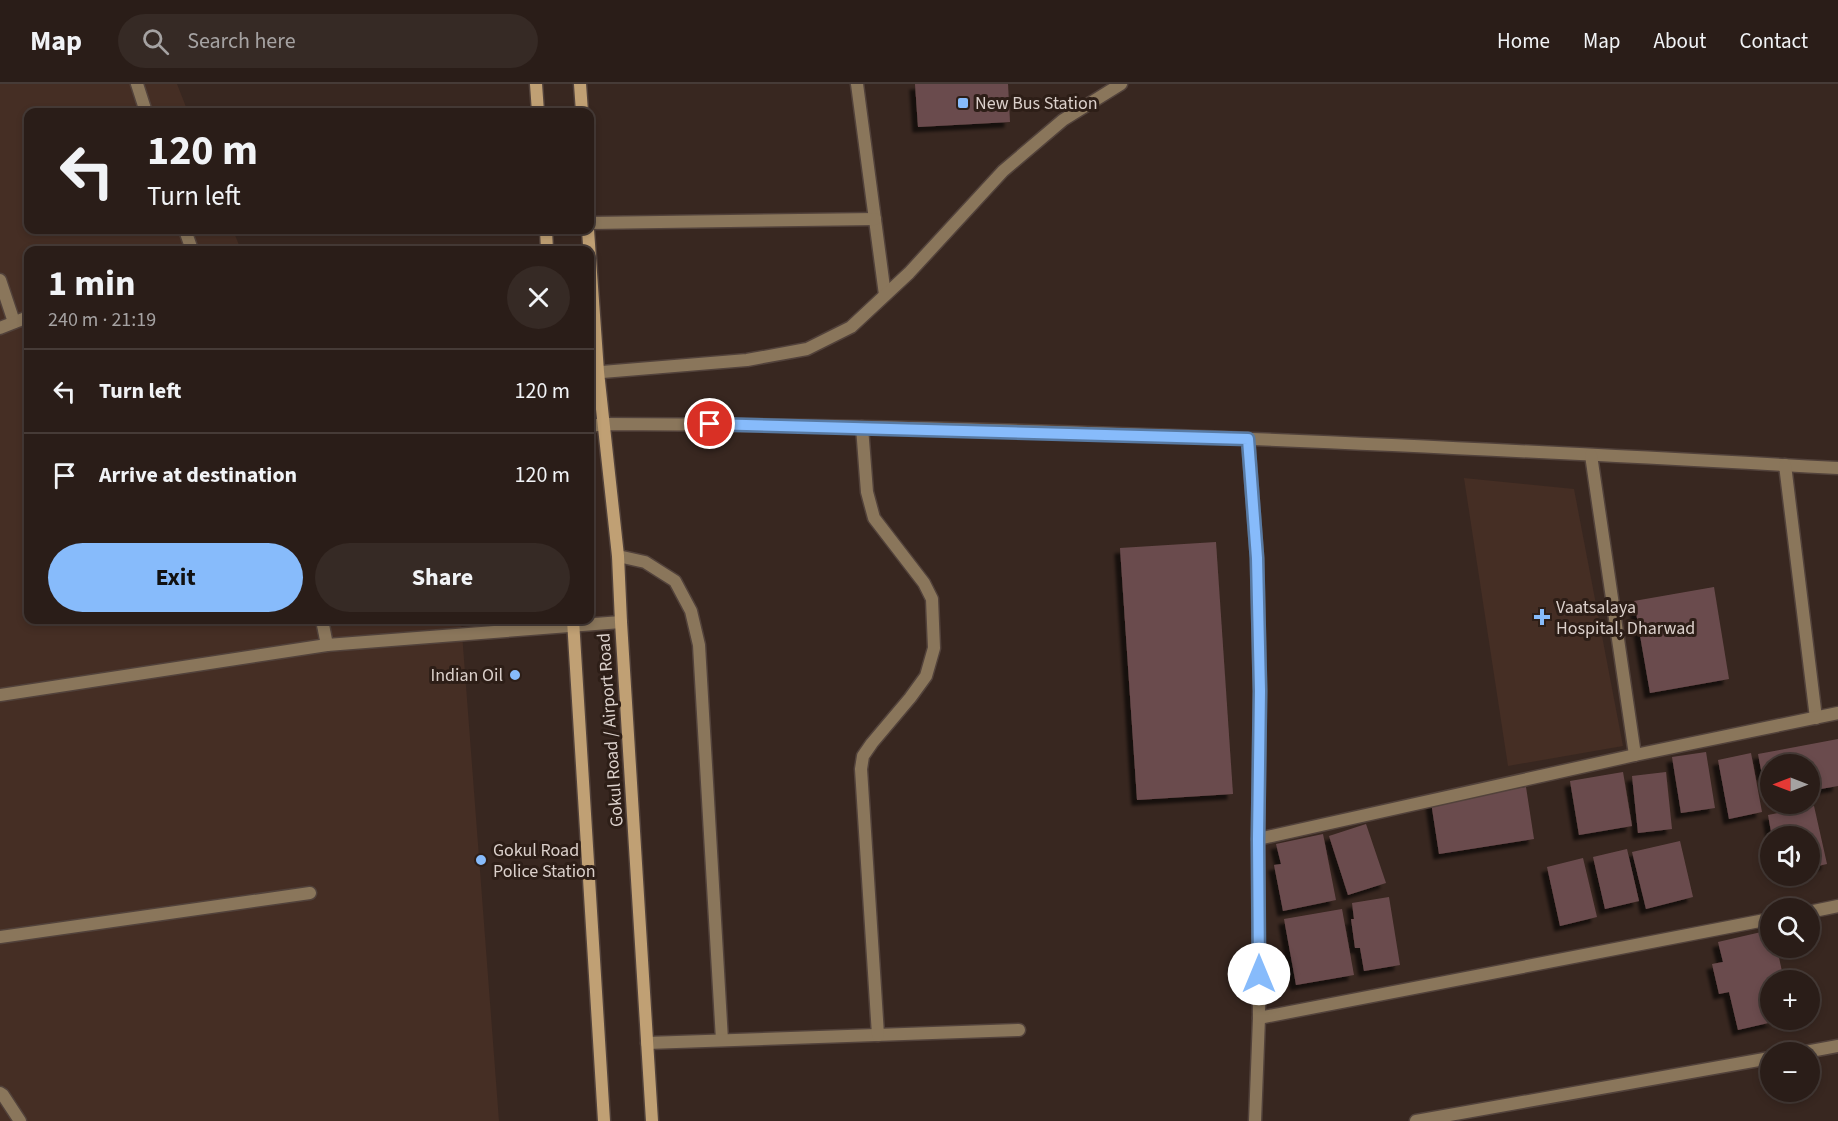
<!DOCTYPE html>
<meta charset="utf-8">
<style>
:root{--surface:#2a1d18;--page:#362a25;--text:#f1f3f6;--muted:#a5a2a2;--line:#463b37;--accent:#87bbfb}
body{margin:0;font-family:"Source Sans 3",sans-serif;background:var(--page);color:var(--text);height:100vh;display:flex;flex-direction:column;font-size:22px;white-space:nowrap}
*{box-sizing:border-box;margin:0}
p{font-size:20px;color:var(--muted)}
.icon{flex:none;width:33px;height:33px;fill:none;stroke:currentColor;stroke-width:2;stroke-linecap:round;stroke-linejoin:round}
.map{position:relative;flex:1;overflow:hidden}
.panel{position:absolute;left:24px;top:162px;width:570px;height:378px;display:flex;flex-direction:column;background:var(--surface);border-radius:12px;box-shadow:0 3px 9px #0003,0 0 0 2px var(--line)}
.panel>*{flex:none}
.banner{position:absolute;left:24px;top:24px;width:570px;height:126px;border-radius:12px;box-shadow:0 3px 9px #0003,0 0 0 2px var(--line);background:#2a1d18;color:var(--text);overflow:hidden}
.needle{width:39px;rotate:270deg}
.buttons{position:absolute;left:1760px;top:670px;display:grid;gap:12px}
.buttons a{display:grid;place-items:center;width:60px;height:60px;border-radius:50%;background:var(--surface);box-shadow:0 3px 9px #0003,0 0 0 2px var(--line);font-size:30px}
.pin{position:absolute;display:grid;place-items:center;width:51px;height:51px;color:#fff;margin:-26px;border:3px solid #fff;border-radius:50%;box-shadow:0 2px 6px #0007}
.me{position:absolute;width:66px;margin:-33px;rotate:0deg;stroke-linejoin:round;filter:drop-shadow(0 0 4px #0008)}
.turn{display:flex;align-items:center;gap:21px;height:126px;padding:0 24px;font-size:27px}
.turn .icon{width:78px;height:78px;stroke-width:2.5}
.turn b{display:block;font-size:42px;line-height:51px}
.round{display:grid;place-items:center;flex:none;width:63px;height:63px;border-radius:32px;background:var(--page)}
.head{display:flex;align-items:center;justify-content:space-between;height:102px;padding:0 24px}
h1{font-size:36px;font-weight:700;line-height:45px}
.cta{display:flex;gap:12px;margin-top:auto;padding:12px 24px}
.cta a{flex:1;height:69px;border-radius:36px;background:var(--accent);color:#111;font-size:24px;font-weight:700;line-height:69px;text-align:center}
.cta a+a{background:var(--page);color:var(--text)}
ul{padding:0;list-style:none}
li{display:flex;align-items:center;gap:18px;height:84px;padding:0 24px;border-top:2px solid var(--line)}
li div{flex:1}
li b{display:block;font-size:22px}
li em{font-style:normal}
header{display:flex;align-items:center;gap:36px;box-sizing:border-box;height:84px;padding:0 30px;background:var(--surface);border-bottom:2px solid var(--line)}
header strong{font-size:28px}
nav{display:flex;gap:33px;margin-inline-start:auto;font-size:21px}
.search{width:420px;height:54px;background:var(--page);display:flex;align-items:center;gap:15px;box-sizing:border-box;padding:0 21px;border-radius:33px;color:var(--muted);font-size:22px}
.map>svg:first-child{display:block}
.built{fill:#452e24}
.building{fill:#6b4c4e;filter:url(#shadow)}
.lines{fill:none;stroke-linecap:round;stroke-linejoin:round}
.lane-casing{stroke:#52423b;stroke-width:15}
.street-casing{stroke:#52423b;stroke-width:15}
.secondary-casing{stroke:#52423b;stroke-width:15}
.lane{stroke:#8a765b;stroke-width:12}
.street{stroke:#8a765b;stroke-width:12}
.secondary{stroke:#c0a074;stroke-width:12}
.route-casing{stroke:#587aa3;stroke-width:15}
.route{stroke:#87bbfb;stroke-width:10}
.poi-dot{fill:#87bbfb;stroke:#2d1e17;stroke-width:2}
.labels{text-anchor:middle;stroke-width:6;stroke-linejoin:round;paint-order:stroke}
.poi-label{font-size:18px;fill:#dbd0cb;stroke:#2d1e17;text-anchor:start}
.street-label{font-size:18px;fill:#dbd0cb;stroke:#2d1e17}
</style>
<header>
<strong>Map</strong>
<div class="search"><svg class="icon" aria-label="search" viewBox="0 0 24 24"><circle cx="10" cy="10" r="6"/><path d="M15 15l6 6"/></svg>Search here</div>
<nav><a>Home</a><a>Map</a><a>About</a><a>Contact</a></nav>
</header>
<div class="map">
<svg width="1838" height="1037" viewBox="0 0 1838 1037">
<defs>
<filter id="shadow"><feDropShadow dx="-5.5" dy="5.5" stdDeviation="1.5" flood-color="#0009"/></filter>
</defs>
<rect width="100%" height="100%" fill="#382720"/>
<g class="built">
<polygon points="0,0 177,0 188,28 28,28 28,146 233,146 241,166 28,166 28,536 461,536 499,1037 0,1037"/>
<polygon points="1464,394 1574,405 1623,662 1508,682"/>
</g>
<g class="building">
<polygon points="915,0 1008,0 1010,38 918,43"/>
<polygon points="1216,458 1233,710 1137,716 1120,464"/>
<polygon points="1714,503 1729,595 1650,609 1634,517"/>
<polygon points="1838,655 1838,702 1809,707 1809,681 1770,681 1770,690 1762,691 1758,670"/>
<polygon points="1706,668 1715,724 1681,729 1672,673"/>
<polygon points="1751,669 1762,728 1729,735 1718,676"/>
<polygon points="1623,688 1632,742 1579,751 1570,697"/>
<polygon points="1666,688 1672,745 1638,749 1632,692"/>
<polygon points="1526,703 1534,755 1439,770 1431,718"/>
<polygon points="1814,722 1827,780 1809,784 1809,753 1772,753 1768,731"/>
<polygon points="1366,740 1386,799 1348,811 1329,752"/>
<polygon points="1323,750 1336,816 1283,827 1274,781 1281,780 1276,760"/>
<polygon points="1680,757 1693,813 1646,825 1632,768"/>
<polygon points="1627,765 1639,817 1605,825 1593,773"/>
<polygon points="1583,774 1597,833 1560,842 1547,783"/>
<polygon points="1389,813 1400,881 1364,887 1360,864 1355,864 1351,835 1354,835 1352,819"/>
<polygon points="1342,825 1354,891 1296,901 1284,835"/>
<polygon points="1770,846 1770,864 1777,864 1784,897 1770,897 1770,936 1777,937 1738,946 1729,908 1719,910 1712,880 1723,878 1718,858"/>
</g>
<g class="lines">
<defs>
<g id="lane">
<polyline points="857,0 885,211"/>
<polyline points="590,139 875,135"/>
<polyline points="590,289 747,276 807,265 851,243 909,189 1003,87 1063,36 1121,0"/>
<polyline points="618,472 645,478 675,497 691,527 699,561 722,956"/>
<polyline points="647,959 1019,946"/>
</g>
<g id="street">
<polyline points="137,0 146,28"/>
<polyline points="185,146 192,166"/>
<polyline points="0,196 14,238"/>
<polyline points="0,244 28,233"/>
<path d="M590,342L604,340C1015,341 1427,361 1838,384"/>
<polyline points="862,343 867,408 874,434 924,499 932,515 934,564 926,592 910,614 872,659 863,672 861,685 878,951"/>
<polyline points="1248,355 1257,474 1260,607 1258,755 1259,934 1255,1037"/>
<polyline points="1591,371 1635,671"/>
<polyline points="1785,381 1816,634"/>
<polyline points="322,536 327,561"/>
<polyline points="0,611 327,561 621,538"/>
<polyline points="1258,755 1635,671 1838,629"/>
<polyline points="1809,828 1838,822"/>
<polyline points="0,853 310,809"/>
<polyline points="1259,934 1770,835"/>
<polyline points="1800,969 1838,962"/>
<polyline points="0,1009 3,1011 20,1037"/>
<polyline points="1416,1037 1770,974"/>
</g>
<g id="secondary">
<polyline points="536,0 538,28"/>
<polyline points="580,0 582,28"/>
<polyline points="546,146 547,166"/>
<polyline points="588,146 598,288 618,472 621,538 652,1037"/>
<polyline points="573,536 604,1037"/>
</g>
</defs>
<use href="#lane" class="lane-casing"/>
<use href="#street" class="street-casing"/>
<use href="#secondary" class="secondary-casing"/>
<use href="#lane" class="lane"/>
<use href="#street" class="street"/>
<use href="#secondary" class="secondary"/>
</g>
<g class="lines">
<defs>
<polyline id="route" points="710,340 1248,355 1257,474 1260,607 1258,755 1259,890"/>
</defs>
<use href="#route" class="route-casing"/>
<use href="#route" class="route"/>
</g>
<g class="poi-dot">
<rect x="957" y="13" width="12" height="12" rx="3"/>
<path d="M1539 524h6v6h6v6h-6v6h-6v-6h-6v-6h6z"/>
<circle cx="515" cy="591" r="6"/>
<circle cx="481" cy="776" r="6"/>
</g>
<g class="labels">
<g class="poi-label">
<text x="975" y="25">New Bus Station</text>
<text x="1556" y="529">Vaatsalaya<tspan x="1556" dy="21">Hospital, Dharwad</tspan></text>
<text x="503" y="597" text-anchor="end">Indian Oil</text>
<text x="493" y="772">Gokul Road<tspan x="493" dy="21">Police Station</tspan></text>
</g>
<g class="street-label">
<text transform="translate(610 646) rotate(-94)" y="6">Gokul Road / Airport Road</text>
</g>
</g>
</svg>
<div class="buttons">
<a><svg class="needle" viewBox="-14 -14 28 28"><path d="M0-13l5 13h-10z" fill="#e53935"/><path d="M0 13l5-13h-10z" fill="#a5a2a2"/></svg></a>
<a><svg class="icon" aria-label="sound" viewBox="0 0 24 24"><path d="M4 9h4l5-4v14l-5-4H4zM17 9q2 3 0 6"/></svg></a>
<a><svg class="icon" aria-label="search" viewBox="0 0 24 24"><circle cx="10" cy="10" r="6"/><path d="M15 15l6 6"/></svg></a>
<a>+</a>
<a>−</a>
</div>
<div class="pin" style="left:710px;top:340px;background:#d93025"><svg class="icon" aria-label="arrive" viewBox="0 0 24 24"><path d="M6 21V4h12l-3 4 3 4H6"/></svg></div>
<svg class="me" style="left:1259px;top:890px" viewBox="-20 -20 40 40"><circle r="19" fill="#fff"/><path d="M0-13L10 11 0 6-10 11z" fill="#87bbfb"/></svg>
<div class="banner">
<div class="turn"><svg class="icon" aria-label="left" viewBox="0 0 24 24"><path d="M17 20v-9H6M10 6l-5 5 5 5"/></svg><div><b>120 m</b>Turn left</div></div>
</div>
<section class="panel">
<div class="head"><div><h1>1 min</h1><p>240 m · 21:19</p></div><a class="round"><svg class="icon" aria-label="close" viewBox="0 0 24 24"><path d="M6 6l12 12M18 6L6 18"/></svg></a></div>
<ul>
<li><svg class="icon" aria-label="left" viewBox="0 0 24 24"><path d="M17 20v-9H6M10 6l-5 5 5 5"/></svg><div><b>Turn left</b></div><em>120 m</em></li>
<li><svg class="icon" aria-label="arrive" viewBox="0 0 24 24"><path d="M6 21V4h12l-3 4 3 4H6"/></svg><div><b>Arrive at destination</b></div><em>120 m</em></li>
</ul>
<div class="cta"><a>Exit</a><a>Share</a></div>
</section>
</div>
